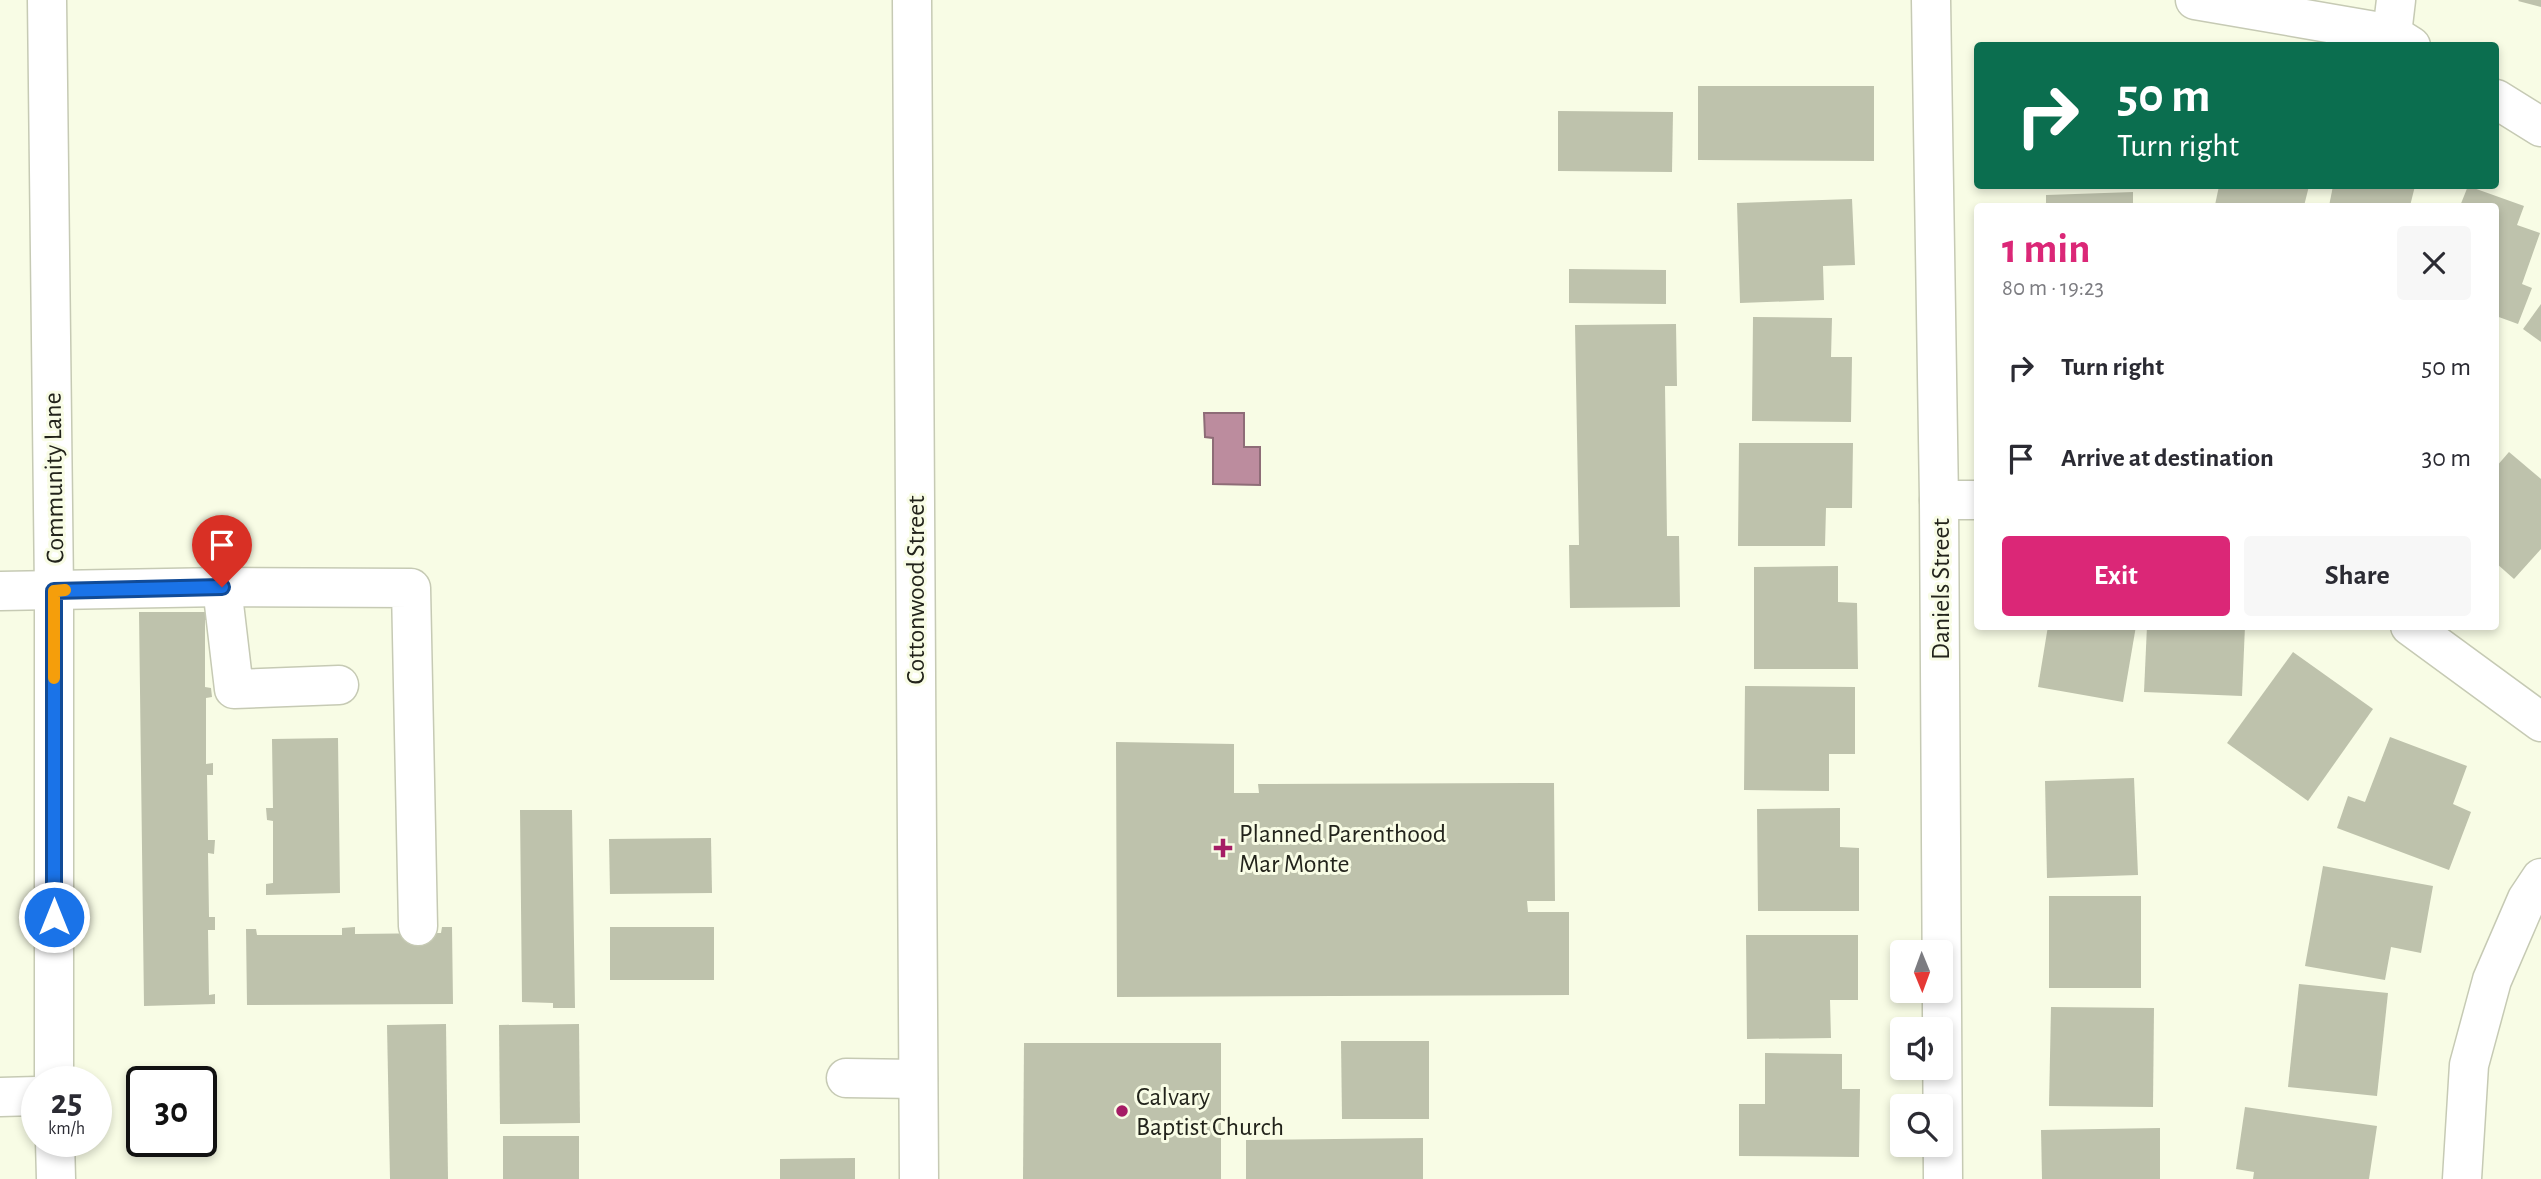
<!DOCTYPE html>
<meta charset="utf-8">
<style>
:root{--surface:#fff;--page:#f7f7f7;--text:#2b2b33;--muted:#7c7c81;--accent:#db2777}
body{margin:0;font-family:"Alegreya Sans",sans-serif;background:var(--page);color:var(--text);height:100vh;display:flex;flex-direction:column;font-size:26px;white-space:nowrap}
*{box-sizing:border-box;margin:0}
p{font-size:23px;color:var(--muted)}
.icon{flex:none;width:38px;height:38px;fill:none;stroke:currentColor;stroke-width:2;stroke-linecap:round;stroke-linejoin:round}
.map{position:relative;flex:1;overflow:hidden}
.panel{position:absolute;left:1974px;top:203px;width:525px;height:427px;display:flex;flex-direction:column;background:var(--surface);border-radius:7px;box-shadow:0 4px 10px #0003}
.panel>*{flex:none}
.top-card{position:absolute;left:1974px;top:42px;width:525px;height:147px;border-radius:7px;box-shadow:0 4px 10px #0003;background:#0b6e4f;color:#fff;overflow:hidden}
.needle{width:46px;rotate:179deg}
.tools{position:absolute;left:1890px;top:940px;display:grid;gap:14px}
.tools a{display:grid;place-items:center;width:63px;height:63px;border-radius:7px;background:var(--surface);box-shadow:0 4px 10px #0003;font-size:35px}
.speed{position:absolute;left:21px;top:1066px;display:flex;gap:14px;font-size:35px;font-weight:700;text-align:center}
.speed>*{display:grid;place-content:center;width:91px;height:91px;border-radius:50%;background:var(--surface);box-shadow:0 4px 10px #0003;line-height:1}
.speed small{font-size:18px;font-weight:400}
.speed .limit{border:4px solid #111;border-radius:10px;background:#fff;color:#111}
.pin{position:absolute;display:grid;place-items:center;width:60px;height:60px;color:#fff;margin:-72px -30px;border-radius:50% 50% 50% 0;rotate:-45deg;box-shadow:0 0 7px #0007}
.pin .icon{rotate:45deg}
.me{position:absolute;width:77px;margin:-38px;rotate:0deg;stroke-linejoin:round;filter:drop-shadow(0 0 5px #0008)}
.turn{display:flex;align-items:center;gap:24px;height:147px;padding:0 28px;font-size:32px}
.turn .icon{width:91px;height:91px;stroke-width:2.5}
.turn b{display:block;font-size:49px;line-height:60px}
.round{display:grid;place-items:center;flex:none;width:74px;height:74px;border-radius:7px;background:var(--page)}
.headline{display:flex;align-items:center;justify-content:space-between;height:119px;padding:0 28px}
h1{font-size:42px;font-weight:700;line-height:52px;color:var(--accent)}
.button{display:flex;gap:14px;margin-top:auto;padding:14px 28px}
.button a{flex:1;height:80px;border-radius:7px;background:var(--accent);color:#fff;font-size:28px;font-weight:700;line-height:80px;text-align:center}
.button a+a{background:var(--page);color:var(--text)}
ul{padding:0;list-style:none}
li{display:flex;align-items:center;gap:21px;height:91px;padding:0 28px}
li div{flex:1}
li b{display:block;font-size:26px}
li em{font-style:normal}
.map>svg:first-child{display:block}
.water{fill:#bc8c9e;stroke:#8e6c77;stroke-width:2}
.building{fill:#bec2ac}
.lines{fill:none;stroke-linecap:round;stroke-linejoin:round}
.minor-casing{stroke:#c6cab4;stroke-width:41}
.minor{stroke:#fff;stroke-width:38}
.route-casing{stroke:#114b97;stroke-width:18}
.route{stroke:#1a73e8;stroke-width:12}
.slow{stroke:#f59e0b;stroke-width:12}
.poi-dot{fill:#a51c65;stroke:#f8fce5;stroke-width:2.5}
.labels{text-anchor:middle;stroke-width:6;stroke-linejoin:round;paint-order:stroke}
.street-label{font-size:26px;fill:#22231b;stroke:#f8fce5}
.poi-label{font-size:26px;fill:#22231b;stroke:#f8fce5;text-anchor:start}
</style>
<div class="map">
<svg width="2541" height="1179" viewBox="0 0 2541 1179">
<rect width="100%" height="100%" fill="#f8fce5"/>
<polygon class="water" points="1204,413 1244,413 1244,447 1260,447 1260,485 1213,484 1213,438 1205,437"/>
<g class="building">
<polygon points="2519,0 2541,0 2541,7 2518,1"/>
<polygon points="1698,86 1874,86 1874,161 1698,160"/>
<polygon points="1558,111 1673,112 1672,172 1558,171"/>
<polygon points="2219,186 2309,186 2304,206 2215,205"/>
<polygon points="2333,186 2415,186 2410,206 2329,206"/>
<polygon points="2468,186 2524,206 2517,225 2540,233 2522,284 2532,288 2518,324 2496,316 2496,206 2460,206"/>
<polygon points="2133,192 2133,206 2046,206 2046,195"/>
<polygon points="1852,199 1855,265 1823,266 1824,300 1740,303 1737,203"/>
<polygon points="1569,269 1666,270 1666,304 1569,303"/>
<polygon points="2541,304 2541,342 2523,329"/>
<polygon points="1753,317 1832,318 1831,357 1852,357 1851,422 1752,421"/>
<polygon points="1676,324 1677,386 1665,386 1667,536 1679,536 1680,607 1570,608 1569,545 1579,545 1575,325"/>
<polygon points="1739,443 1853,443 1852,508 1826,508 1825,546 1738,546"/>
<polygon points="2509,452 2541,479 2541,549 2514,579 2496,563 2496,467"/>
<polygon points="1838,566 1838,602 1857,603 1858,669 1754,669 1754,567"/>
<polygon points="139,612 211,612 211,620 205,620 205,687 211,688 212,697 206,698 206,764 213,763 213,775 207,775 208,840 215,840 214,854 208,853 209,917 215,917 215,930 208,930 209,995 215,994 215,1004 144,1006"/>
<polygon points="2048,626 2136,626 2123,702 2038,687"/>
<polygon points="2147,626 2245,626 2242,696 2144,692"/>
<polygon points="2293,652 2373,709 2308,801 2227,743"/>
<polygon points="1745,686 1855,687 1855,754 1829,754 1829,791 1744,790"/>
<polygon points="2390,737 2467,766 2453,804 2471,812 2449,870 2337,828 2348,796 2365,802"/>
<polygon points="338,738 340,893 266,895 266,884 273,883 273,821 267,820 266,808 273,808 272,739"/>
<polygon points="1116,742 1234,744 1234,793 1259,793 1258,784 1554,783 1555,901 1527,901 1528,912 1569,912 1569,995 1117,997"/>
<polygon points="2134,778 2138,875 2047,878 2045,781"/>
<polygon points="1840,808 1840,847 1859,848 1859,911 1758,911 1757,809"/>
<polygon points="520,810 572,810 575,1008 553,1008 553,1003 522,1002"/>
<polygon points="711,838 712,893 610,894 609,839"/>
<polygon points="2323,866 2433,886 2421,953 2391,947 2385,980 2305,966"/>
<rect x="2049" y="896" width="92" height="92"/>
<polygon points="355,927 355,934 441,933 442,927 452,927 453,1004 247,1005 246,929 256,929 257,935 342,935 342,928"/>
<rect x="610" y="927" width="104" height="53"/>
<polygon points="1746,935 1858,935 1858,1000 1830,1000 1831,1038 1747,1039"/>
<polygon points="2299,984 2388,993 2377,1096 2288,1087"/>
<polygon points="2051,1007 2154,1008 2153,1107 2049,1106"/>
<polygon points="446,1024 448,1179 390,1179 387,1025"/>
<polygon points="579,1024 580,1123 500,1124 499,1025"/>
<polygon points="1341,1041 1429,1041 1429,1119 1342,1119"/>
<polygon points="1024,1043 1221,1043 1221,1179 1023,1179"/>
<polygon points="1765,1053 1842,1054 1842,1089 1860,1089 1859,1157 1739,1156 1739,1104 1765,1104"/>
<polygon points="2245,1107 2377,1126 2369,1179 2253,1179 2254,1172 2236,1169"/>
<polygon points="2160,1128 2160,1179 2042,1179 2041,1130"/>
<rect x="503" y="1136" width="76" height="43"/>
<polygon points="1423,1138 1423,1179 1246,1179 1246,1140"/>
<polygon points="855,1158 855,1179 780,1179 780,1159"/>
</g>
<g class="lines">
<defs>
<g id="minor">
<polyline points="47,0 54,591 54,1082"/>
<polyline points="912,0 919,1179"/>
<polyline points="1931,0 1939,500 1943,1179"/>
<polyline points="2195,0 2392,34 2411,46"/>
<polyline points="2392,34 2396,0"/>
<polyline points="2496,99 2541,127"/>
<polyline points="1939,500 1978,500"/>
<polyline points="222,587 234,689 339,685"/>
<polyline points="0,591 222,587 411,588 418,926"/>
<polyline points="2410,626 2541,722"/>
<polyline points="846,1078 918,1079"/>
<polyline points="0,1097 37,1096"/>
<polyline points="55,1141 56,1179"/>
<polyline points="2462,1179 2469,1065 2492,980 2527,899 2541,878"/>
</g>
</defs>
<use href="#minor" class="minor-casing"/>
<use href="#minor" class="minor"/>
</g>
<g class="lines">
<defs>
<polyline id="route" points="54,917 54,591 222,587"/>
</defs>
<use href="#route" class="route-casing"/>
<use href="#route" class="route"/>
<polyline class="slow" points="54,678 54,591 65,590"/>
</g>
<g class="poi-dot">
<path d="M1219.5 837.5h7v7h7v7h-7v7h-7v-7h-7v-7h7z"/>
<circle cx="1122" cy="1111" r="7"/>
</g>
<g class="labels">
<g class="street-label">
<text transform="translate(53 478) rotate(-91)" y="9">Community Lane</text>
<text transform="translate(1940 589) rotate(-90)" y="9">Daniels Street</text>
<text transform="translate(915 590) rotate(-90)" y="9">Cottonwood Street</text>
</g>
<g class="poi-label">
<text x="1239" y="842">Planned Parenthood<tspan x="1239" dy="30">Mar Monte</tspan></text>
<text x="1136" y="1105">Calvary<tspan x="1136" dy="30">Baptist Church</tspan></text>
</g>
</g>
</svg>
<div class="tools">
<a><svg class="needle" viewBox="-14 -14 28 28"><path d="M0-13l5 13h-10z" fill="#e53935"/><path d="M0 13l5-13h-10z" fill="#7c7c81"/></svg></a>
<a><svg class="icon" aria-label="sound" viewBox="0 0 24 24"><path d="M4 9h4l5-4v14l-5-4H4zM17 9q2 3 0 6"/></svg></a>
<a><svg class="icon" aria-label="search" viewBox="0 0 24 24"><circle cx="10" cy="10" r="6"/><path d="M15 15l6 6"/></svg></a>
</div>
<div class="speed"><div>25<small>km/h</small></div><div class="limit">30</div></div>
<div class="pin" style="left:222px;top:587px;background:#d93025"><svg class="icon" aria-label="arrive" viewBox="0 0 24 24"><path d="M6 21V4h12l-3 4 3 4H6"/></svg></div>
<svg class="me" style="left:54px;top:917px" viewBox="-20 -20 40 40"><circle r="17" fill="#1a73e8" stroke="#fff" stroke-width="3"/><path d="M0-11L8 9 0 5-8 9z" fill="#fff"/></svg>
<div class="top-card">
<div class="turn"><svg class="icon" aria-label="right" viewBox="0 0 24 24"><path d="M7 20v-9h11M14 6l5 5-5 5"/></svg><div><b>50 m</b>Turn right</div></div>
</div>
<section class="panel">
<div class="headline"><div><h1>1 min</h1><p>80 m · 19:23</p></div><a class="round"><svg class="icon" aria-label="close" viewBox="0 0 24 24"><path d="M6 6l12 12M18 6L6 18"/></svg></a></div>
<ul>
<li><svg class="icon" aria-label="right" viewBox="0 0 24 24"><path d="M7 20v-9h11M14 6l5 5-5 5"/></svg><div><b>Turn right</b></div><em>50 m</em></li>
<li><svg class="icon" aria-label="arrive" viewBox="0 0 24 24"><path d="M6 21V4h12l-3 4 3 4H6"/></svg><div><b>Arrive at destination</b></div><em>30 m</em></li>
</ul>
<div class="button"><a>Exit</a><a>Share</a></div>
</section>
</div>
